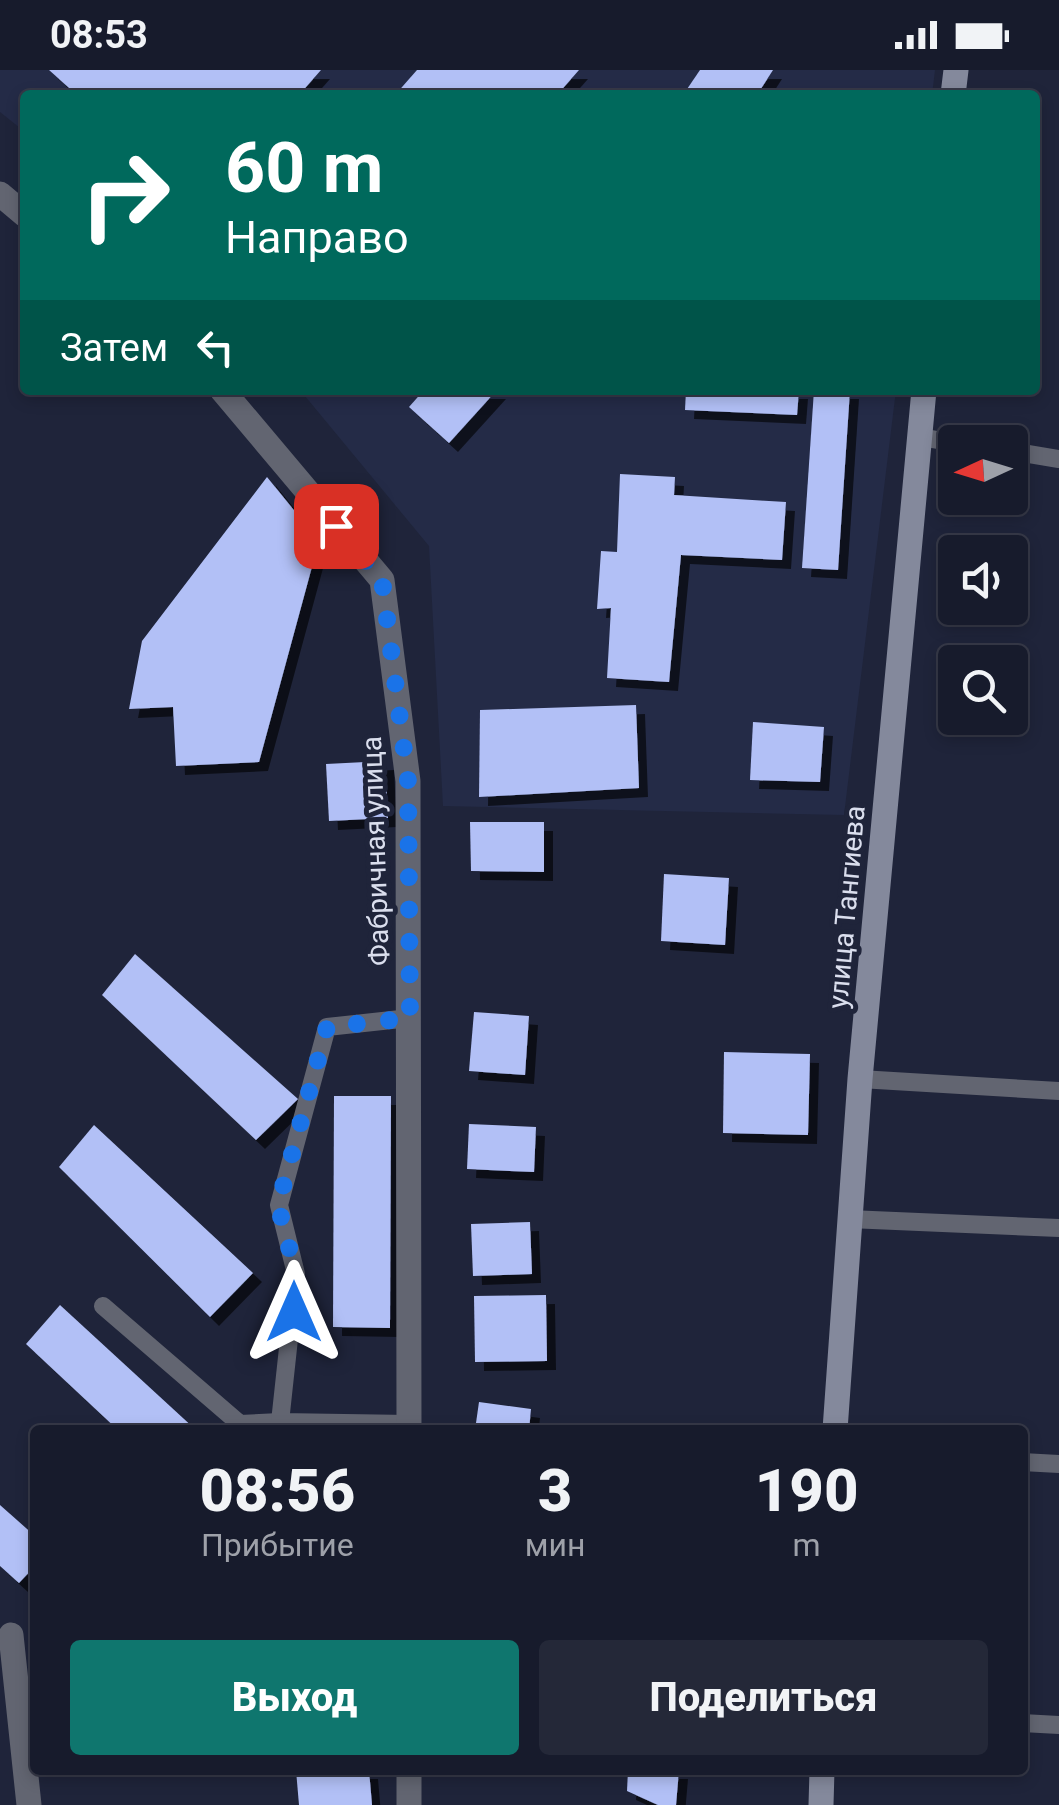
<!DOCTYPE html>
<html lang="ru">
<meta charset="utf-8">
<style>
:root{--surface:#171b2c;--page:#242838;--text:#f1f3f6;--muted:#9ea1a9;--line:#363948;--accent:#0f766e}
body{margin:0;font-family:Roboto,sans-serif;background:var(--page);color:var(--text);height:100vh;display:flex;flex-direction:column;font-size:38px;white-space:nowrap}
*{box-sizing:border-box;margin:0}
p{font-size:32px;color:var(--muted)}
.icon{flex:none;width:55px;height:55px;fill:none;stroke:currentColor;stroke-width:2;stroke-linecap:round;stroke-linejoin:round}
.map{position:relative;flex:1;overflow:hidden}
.details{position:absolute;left:30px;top:1355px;width:998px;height:350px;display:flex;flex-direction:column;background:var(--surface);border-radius:10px;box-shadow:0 5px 15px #0003,0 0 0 2px var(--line)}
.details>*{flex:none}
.banner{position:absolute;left:20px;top:20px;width:1020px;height:305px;border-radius:10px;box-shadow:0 5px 15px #0003,0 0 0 2px var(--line);background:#00695c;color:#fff;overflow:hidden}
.needle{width:65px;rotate:266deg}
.buttons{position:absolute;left:938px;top:355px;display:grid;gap:20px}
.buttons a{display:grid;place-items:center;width:90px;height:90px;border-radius:10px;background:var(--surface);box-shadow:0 5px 15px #0003,0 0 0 2px var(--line);font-size:50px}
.pin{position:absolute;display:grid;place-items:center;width:85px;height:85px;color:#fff;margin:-42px;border-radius:20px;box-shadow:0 5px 15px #0006}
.me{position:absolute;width:110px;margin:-55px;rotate:0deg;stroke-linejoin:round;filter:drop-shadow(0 0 8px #0008)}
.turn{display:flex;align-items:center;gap:35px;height:210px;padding:0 40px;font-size:45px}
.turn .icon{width:130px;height:130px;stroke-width:2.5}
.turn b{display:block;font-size:70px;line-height:85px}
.then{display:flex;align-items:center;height:95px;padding:0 40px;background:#0003;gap:20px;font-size:38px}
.eta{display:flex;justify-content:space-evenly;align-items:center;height:170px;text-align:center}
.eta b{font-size:60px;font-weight:800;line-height:70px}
.cta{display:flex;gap:20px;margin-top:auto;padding:20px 40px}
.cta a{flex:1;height:115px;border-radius:10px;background:var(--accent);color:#fff;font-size:40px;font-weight:800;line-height:115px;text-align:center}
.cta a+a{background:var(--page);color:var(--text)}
.status{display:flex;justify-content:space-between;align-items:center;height:70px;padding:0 50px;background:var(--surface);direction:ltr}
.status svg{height:28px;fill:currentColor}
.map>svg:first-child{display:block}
.built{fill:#242b47}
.building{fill:#b2c0f6;filter:url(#shadow)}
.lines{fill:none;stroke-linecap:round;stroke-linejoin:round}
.service{stroke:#626571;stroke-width:18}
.minor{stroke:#626571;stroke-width:25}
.secondary{stroke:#84899c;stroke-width:25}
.route{stroke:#1a73e8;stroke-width:18;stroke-dasharray:0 32.4}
.labels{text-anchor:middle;stroke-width:10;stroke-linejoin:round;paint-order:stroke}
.street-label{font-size:28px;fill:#dadeed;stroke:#1f243a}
</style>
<div class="status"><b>08:53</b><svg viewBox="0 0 49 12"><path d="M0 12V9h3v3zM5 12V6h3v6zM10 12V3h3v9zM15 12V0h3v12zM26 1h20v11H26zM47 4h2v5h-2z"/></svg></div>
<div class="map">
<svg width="1059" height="1735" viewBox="0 0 1059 1735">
<defs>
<filter id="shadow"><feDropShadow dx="9" dy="9" stdDeviation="0" flood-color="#0009"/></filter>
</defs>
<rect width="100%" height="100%" fill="#1f243a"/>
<g class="built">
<polygon points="0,0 935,0 932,25 25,25 25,62 0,42"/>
<polygon points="300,320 896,320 844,745 443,736 429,476"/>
</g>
<g class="building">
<polygon points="49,0 321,0 299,25 77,25"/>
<polygon points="417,0 579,0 557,25 395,25"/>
<polygon points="700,0 773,0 757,25 683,25"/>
<polygon points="424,320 497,320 449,373 409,337"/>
<polygon points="686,320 799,320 797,345 685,340"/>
<polygon points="814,320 850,320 838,500 802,498"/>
<polygon points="620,404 675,407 674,425 786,432 782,490 681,485 669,612 607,608 611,538 597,539 601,481 617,482"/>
<polygon points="267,407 319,471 259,692 176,696 173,637 129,639 142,571"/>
<polygon points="636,635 639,718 479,727 480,640"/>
<polygon points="753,652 824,657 820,712 750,710"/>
<polygon points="385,691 388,748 329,751 326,694"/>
<polygon points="470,752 544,752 544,802 471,801"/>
<polygon points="664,804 729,808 725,875 661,871"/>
<polygon points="135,884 298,1029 256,1070 102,925"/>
<polygon points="474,942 529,946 525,1005 469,1001"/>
<polygon points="724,982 810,984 808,1065 723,1063"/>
<polygon points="334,1026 391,1026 390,1258 333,1257"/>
<polygon points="469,1054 536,1057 534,1102 467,1099"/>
<polygon points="94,1055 253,1203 210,1247 59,1097"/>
<polygon points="530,1152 532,1204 473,1206 471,1154"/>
<polygon points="546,1225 547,1291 475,1292 474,1226"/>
<polygon points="60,1235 196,1360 118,1360 26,1274"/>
<polygon points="479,1332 531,1339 529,1360 475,1360"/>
<polygon points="0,1435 35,1466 35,1496 19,1513 0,1496"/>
<polygon points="296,1700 369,1700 372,1735 299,1735"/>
<polygon points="628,1700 679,1700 676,1735 658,1735 627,1721"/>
</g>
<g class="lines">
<g class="service">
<polyline points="920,367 955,373"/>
<polyline points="1010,381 1059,389"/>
<polyline points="860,1009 1059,1021"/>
<polyline points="849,1149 1059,1158"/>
<polyline points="103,1236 240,1354 280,1352"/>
<polyline points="409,1354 280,1352 296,1204 279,1135 327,957 410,948"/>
<polyline points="1022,1392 1059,1394"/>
<polyline points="1022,1653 1059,1655"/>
</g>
<g class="minor">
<polyline points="0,124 25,145"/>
<polyline points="222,320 382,510 408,711 409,1360"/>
<polyline points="11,1565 29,1735"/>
<polyline points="409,1700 409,1735"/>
</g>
<g class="secondary">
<polyline points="953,25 956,0"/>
<polyline points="835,1360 860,1009 924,320"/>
<polyline points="821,1735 822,1700"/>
</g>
</g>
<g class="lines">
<polyline class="route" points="294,1242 296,1204 278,1135 327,957 410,948 408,711 382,510 336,456"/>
</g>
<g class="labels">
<g class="street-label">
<text transform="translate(375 781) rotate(-92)" y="10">Фабричная улица</text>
<text transform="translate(846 837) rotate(-85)" y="10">улица Тангиева</text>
</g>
</g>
</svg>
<div class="buttons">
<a><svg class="needle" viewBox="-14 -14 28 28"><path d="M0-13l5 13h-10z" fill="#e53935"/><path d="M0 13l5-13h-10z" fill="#9ea1a9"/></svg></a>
<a><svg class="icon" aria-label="sound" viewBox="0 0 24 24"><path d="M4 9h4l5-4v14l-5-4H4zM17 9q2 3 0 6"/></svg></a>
<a><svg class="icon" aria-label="search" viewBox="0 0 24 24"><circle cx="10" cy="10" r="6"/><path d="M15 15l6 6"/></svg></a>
</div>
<div class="pin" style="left:336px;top:456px;background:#d93025"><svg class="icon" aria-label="arrive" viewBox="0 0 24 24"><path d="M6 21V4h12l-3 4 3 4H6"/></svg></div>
<svg class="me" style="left:294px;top:1242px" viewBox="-20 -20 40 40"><path d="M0-17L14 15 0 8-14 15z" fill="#1a73e8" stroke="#fff" stroke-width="4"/></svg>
<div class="banner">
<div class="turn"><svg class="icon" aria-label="right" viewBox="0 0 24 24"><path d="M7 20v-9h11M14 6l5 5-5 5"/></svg><div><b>60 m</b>Направо</div></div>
<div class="then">Затем<svg class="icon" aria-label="left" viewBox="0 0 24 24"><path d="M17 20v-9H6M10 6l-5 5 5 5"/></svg></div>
</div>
<section class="details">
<div class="eta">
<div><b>08:56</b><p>Прибытие</p></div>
<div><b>3</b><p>мин</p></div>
<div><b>190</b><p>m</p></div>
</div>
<div class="cta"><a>Выход</a><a>Поделиться</a></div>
</section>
</div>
